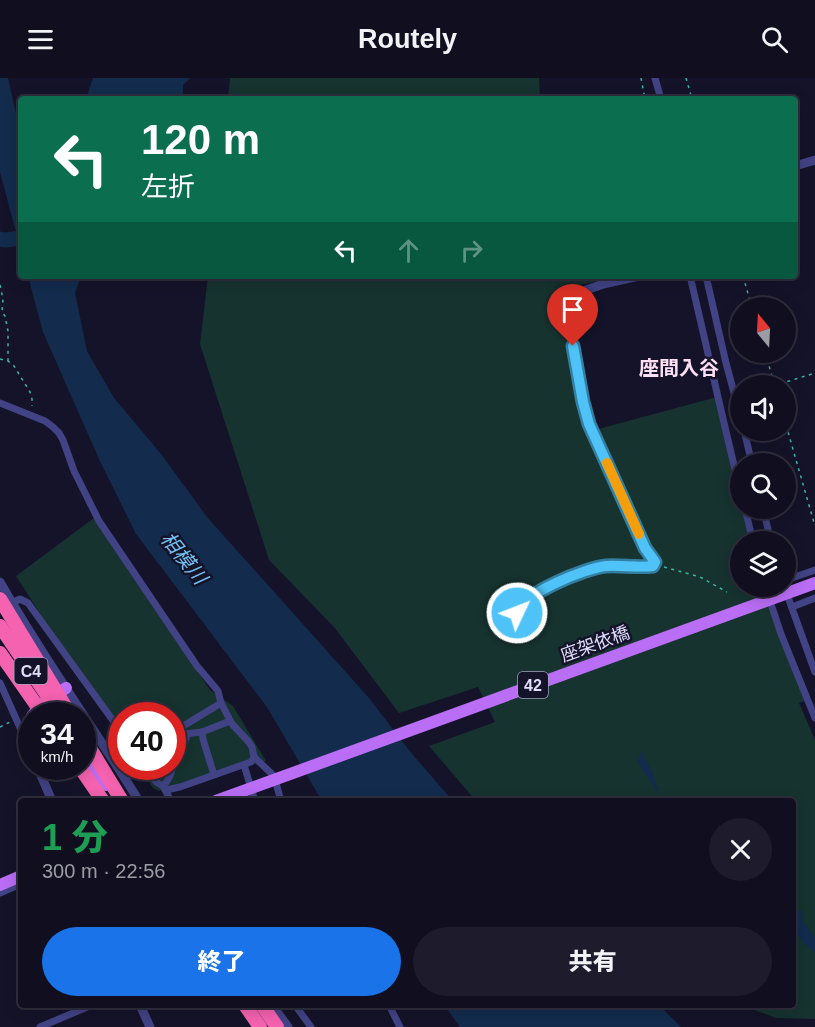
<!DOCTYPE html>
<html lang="ja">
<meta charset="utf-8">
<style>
:root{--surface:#100e1f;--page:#1e1c2c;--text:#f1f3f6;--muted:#9c9ca4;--line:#302e3d;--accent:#1a73e8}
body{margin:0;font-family:Arial,"Noto Sans JP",sans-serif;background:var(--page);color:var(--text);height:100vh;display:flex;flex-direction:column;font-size:22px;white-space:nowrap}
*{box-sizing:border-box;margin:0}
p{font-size:20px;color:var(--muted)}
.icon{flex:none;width:33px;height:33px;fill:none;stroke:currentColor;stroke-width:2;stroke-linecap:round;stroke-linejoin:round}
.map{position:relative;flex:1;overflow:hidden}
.details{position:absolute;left:18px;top:720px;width:778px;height:210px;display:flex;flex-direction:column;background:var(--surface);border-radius:6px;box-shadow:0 3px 15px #0003,0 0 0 2px var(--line)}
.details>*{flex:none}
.banner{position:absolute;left:18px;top:18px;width:780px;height:183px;border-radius:6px;box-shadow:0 3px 15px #0003,0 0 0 2px var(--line);background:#0b6e4f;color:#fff;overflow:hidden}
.needle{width:39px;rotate:342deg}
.fabs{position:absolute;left:730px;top:219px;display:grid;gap:12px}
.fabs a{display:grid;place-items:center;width:66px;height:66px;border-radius:50%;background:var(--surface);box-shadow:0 3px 15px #0003,0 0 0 2px var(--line);font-size:30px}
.speed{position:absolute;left:18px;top:624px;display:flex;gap:12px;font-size:30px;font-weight:700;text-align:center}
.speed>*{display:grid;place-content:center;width:78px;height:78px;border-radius:50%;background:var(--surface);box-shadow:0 3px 15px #0003,0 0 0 2px var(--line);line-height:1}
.speed small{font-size:15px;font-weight:400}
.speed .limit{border:9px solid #d22;background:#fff;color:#111}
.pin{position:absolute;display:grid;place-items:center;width:51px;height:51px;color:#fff;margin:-62px -26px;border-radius:50% 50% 50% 0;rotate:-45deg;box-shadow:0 0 6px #0007}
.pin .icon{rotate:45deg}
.me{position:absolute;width:66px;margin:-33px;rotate:47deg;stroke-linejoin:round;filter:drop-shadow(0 0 4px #0008)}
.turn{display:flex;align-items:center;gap:21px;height:126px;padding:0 24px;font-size:27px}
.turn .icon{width:78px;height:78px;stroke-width:2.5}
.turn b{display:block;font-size:42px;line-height:51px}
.lanes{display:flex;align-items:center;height:57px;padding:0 24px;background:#0003;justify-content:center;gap:30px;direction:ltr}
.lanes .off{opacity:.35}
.round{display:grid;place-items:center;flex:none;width:63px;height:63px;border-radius:32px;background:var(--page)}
.head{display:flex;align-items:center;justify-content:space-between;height:102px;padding:0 24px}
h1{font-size:36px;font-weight:800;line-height:45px;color:#1e9e55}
.action{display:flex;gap:12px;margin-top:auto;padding:12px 24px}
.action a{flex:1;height:69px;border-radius:36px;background:var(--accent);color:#fff;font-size:24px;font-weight:800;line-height:69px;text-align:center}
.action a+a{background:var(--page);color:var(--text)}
header{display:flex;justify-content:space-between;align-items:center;height:78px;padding:0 24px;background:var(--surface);font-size:27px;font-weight:800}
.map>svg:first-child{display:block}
.green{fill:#163330}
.water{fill:#132c4d}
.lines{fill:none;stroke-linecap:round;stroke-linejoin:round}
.river{stroke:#132c4d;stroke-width:15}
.path{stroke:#3ab4a6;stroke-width:1.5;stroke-dasharray:3 4.5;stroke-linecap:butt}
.minor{stroke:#414385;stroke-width:7}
.tertiary{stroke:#414385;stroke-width:9}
.primary{stroke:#ba6df5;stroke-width:12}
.motorway{stroke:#f462b0;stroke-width:14}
.primary-bridge{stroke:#ba6df5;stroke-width:12}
.motorway-bridge{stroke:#f462b0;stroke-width:14}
.route-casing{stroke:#337fa1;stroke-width:15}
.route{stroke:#4fc3f7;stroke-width:10}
.slow{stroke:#f59e0b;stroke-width:10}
.labels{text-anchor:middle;stroke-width:5;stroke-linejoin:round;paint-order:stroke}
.shield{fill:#151329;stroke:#a2a1bd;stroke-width:1.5}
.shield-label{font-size:16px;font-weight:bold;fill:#dfdefd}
.street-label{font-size:18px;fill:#dfdefd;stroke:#151329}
.neighbourhood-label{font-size:20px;font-weight:bold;fill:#fde0f4;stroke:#151329}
.water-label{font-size:20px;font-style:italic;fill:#73c1f5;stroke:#151329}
</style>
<header><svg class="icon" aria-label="menu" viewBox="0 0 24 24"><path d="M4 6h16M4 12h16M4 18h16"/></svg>Routely<svg class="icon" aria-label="search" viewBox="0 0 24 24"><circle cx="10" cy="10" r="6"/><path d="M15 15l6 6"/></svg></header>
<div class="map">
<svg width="815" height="949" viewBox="0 0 815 949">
<rect width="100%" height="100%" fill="#151329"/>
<g class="green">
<polygon points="230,0 539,0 540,21 228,21"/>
<polygon points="208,198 620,198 584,206 574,211 568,223 591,353 717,319 741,415 741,430 745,431 753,463 741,464 741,508 765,509 808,622 799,625 815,662 815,941 776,940 741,927 794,927 794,723 476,723 429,668 495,644 478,609 399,635 334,549 269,482 200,266"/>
<polygon points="94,440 210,612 233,628 266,683 159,713 153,710 139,689 172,688 172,638 122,638 121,662 16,498"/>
</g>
<g class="water">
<polygon points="0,0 8,0 21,58 21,173 0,94"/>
<polygon points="93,0 190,0 183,7 183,17 180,21 86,21"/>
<polygon points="28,198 81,198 75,215 87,273 114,320 161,376 207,439 369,620 412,676 453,723 322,723 267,629 136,456 99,381 43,254"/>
<path d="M639,674L643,676V681C652,686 657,707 659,717L637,683L640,679Z"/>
<path d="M800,832L803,835L802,842L815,859V874C800,866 793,852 794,835Z"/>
<polygon points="444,927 659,927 681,949 460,949"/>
</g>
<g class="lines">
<polyline class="river" points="0,161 5,162 21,160"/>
<g class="path">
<polyline points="641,0 645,21"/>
<polyline points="686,0 692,21"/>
<polyline points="743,198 752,230"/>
<polyline points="0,207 3,221 2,234 5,238 8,253 8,283"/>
<polyline points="765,274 774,305"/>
<polyline points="0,281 8,283 14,288 30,314 32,321 32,328"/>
<polyline points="773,308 815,295"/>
<polyline points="786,347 815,448"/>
<polyline points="664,489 700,499 727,514"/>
<polyline points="0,649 10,644"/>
</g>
<g class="minor">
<polyline points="655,0 661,21"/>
<path d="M690,198C707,270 723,343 741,416"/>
<polyline points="706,198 726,285 741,341"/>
<polyline points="0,325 45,343 53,349 59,355 63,362 74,393 99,443 197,588 218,613 221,625 232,646 248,663 252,669 254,679 251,684 180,709 166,712"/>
<polyline points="744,352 752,386"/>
<polyline points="745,430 753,464"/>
<polyline points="763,430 771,464"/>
<polyline points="786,502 815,492"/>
<polyline points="765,508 781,556 815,640"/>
<polyline points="784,508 815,594"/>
<polyline points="12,525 20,521 28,525 122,655"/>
<polyline points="792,529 815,520"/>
<polyline points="0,605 22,654"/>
<polyline points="221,625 180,650 184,656 202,654 230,643"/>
<polyline points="202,654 203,661 214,697"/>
<polyline points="254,679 274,698 281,723"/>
<polyline points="244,687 255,723"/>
<polyline points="145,688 156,704 163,708 171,723"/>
<path d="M163,708C175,695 170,691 176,677C179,669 186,665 187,656"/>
<polyline points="0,815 21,806"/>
<polyline points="295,927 311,949"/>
<polyline points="389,927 400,949"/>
<polyline points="40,949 92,927"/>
</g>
<g class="tertiary">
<polyline points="795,88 815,82"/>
<path d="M0,504C43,580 94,650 139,723"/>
<path d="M519,544C518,540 516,535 518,531C520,527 525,524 529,521C550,505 579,491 606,488C622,487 638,491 653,488L655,484L645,470L589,346L578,301L569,239L572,224L578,215L603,206L639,198"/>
<polyline points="22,654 32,676"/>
<polyline points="37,688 52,723"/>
<polyline points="140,927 150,949"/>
<polyline points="272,927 288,949"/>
</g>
<g class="primary">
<polyline points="32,638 41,627 66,610"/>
<polyline points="82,682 98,696 106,707"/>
<polyline points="0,807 21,798"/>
</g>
<g class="motorway">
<polyline points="82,657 122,723"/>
<polyline points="79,688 103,723"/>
<polyline points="245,927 260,949"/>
<polyline points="262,927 277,949"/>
</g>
<polyline class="primary-bridge" points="216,723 815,505"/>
<g class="motorway-bridge">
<polyline points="0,521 71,638"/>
<polyline points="0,548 53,626"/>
<polyline points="0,575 44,638"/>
</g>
</g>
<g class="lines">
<defs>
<path id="route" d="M517,535C523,515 586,490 606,488C622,487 638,490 653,488L655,484L645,470L589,346L583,324L573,268"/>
</defs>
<use href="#route" class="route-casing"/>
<use href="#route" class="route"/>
<polyline class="slow" points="607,385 639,456"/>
</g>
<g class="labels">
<g class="shield">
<rect x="14.5" y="580" width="33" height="26" rx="4.5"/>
<rect x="518" y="594" width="30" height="26" rx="4.5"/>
</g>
<g class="shield-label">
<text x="31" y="599">C4</text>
<text x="533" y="613">42</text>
</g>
<g class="street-label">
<text transform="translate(595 566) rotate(-20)" y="6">座架依橋</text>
</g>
<g class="neighbourhood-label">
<text x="679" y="297">座間入谷</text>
</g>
<g class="water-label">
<text transform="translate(184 480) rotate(51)" y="7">相模川</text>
</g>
</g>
</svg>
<div class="fabs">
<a><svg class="needle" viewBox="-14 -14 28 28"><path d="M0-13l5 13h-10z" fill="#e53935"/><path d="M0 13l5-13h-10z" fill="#9c9ca4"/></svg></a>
<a><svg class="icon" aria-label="sound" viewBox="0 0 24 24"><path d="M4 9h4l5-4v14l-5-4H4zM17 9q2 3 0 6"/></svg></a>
<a><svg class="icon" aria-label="search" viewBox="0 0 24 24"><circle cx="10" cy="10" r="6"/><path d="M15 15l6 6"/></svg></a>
<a><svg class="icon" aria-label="layers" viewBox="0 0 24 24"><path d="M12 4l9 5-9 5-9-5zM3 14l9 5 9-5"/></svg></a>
</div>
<div class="speed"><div>34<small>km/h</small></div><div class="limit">40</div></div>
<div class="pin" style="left:573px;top:268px;background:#d93025"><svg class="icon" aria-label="arrive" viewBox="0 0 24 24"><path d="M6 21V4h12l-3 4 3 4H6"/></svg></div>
<svg class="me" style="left:517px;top:535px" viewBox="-20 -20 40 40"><circle r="17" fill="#4fc3f7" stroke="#fff" stroke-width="3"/><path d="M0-11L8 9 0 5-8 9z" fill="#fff"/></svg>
<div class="banner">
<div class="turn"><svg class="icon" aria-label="left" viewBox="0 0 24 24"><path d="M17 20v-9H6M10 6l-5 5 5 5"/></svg><div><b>120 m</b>左折</div></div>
<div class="lanes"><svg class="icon" aria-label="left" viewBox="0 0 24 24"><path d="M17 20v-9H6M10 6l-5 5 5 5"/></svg><svg class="icon off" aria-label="ahead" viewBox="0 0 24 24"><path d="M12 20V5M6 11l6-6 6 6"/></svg><svg class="icon off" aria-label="right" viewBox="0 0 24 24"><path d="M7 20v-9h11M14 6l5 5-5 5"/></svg></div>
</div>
<section class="details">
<div class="head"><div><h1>1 分</h1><p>300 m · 22:56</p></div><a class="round"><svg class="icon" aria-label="close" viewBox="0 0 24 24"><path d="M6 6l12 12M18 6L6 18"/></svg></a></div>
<div class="action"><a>終了</a><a>共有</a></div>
</section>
</div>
